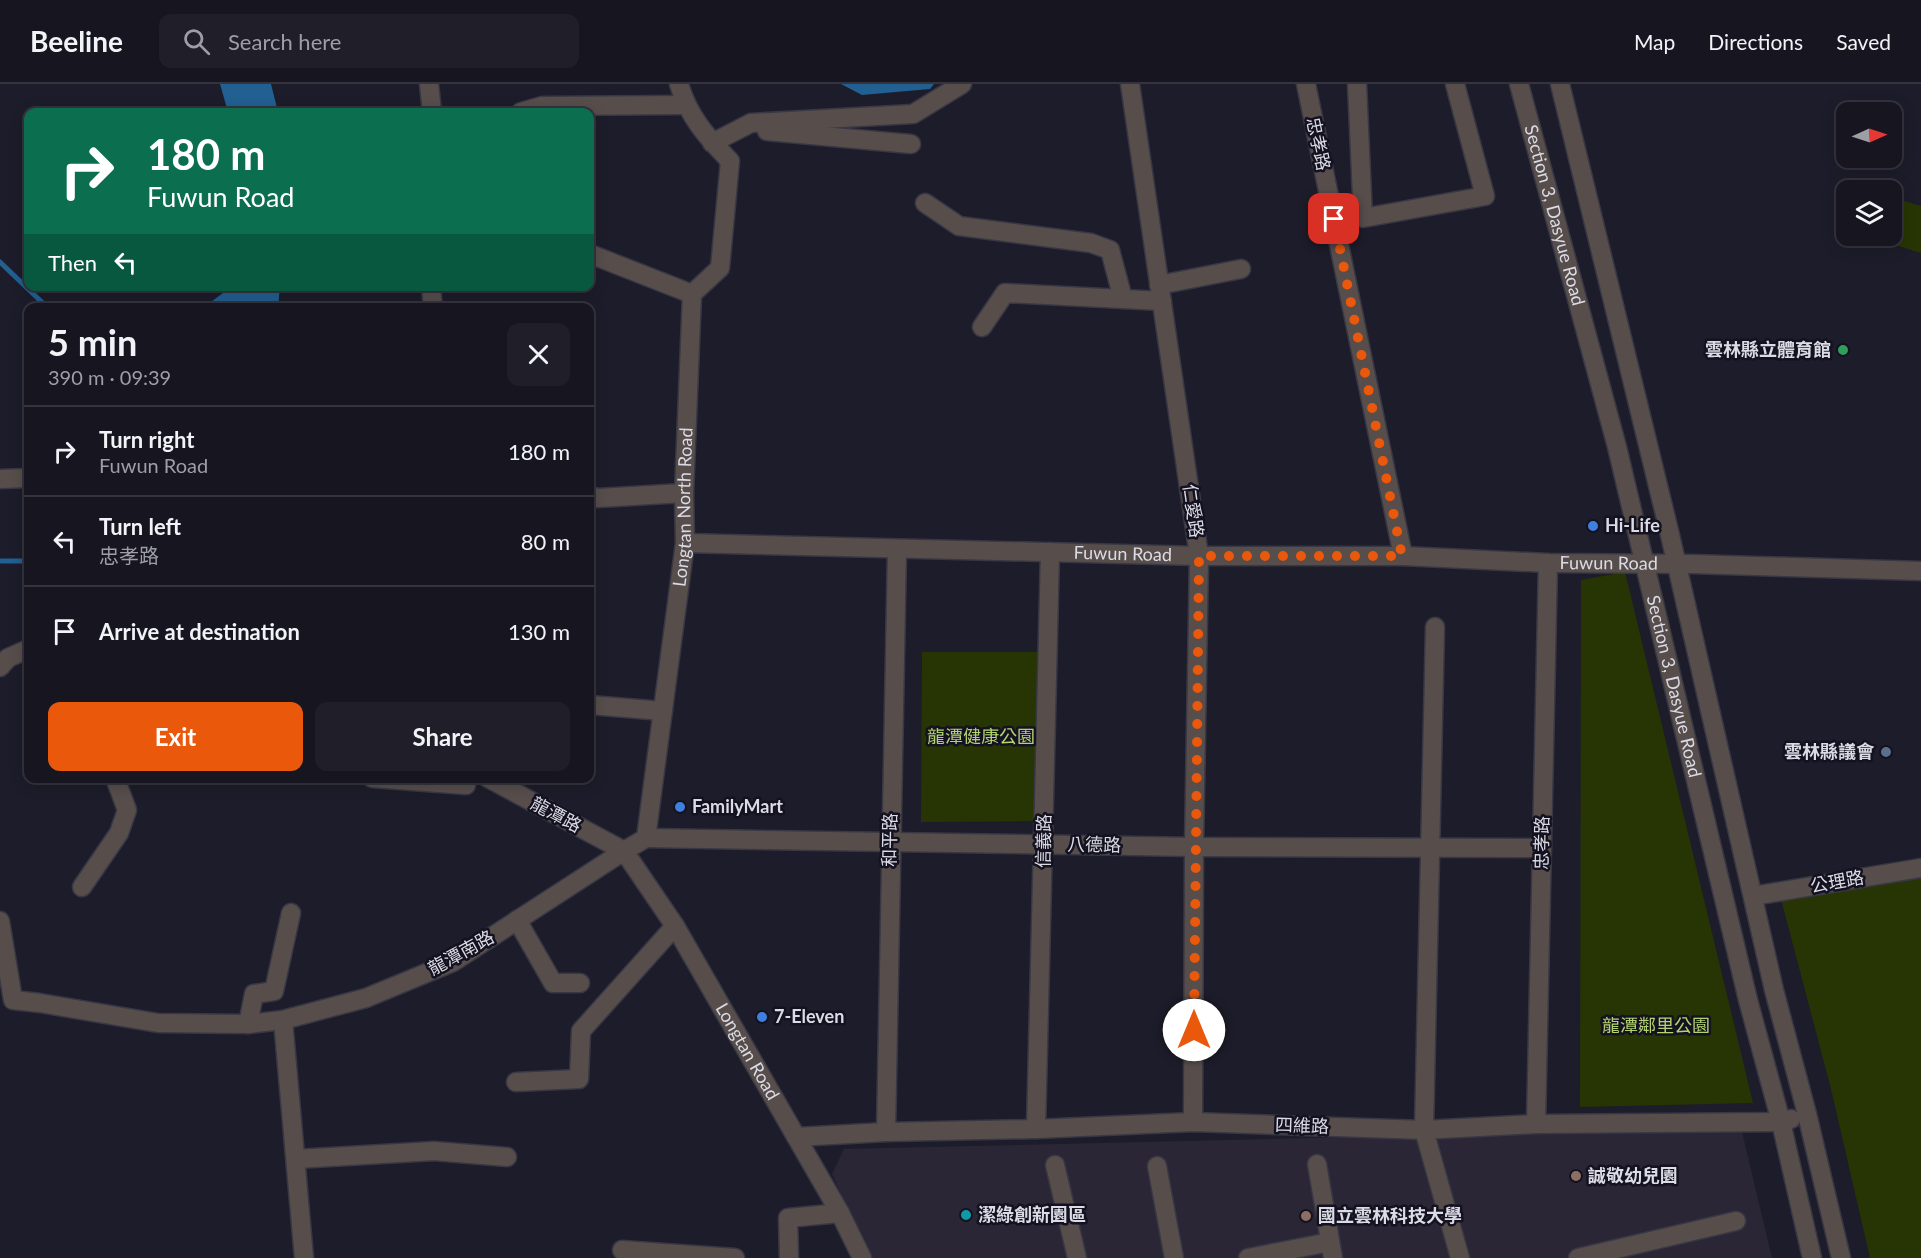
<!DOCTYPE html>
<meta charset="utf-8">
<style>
:root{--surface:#161520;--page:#1f1e29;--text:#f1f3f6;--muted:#9e9fa5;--line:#35343e;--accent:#ea580c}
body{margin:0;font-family:Lato,"Noto Sans TC",sans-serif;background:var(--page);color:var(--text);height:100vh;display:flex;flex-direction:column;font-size:22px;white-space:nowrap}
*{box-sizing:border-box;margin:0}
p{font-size:20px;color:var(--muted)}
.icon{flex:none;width:33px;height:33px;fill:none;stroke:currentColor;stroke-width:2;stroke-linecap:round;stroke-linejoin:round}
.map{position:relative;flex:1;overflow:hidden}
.drawer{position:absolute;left:24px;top:219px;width:570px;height:480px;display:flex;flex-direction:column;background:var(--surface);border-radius:12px;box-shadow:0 3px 15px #0003,0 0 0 2px var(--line)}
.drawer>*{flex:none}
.guide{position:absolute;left:24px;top:24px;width:570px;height:183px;border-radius:12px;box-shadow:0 3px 15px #0003,0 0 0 2px var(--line);background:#0b6e4f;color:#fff;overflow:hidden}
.needle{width:39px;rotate:87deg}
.tools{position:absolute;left:1836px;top:18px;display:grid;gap:12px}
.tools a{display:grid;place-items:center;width:66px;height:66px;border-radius:12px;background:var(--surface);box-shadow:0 3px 15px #0003,0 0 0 2px var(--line);font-size:30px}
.pin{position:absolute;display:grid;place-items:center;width:51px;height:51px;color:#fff;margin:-26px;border-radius:12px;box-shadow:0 3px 9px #0006}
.me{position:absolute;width:66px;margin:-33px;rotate:0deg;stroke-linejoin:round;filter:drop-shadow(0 0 4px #0008)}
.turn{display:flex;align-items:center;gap:21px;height:126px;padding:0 24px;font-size:27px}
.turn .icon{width:78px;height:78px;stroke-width:2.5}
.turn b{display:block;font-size:42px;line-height:51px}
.then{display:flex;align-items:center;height:57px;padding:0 24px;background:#0003;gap:12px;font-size:22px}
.round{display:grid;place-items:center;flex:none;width:63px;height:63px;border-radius:12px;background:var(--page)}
.overview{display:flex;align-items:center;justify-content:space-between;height:102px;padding:0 24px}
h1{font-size:36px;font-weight:700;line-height:45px}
.button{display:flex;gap:12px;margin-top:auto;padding:12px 24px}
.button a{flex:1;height:69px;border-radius:12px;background:var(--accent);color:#fff;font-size:24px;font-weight:700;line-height:69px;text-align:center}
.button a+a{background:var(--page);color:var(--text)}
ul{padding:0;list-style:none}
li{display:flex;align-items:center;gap:18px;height:90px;padding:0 24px;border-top:2px solid var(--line)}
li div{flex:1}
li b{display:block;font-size:22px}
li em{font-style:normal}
header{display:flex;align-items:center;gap:36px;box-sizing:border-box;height:84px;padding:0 30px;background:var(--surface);border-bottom:2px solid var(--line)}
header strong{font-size:28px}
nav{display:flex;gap:33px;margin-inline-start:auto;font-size:21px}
.search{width:420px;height:54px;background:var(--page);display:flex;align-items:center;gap:15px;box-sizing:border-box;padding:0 21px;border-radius:12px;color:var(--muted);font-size:22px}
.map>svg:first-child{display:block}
.education{fill:#2a2635}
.green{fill:#273504}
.water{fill:#216091}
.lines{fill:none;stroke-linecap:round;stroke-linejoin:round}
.stream{stroke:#216091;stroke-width:5}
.minor-casing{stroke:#383744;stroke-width:21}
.minor{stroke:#574e4c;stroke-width:18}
.route{stroke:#ea580c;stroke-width:10;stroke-dasharray:0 18}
.leisure-dot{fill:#2e9e5b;stroke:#141220;stroke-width:2}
.shop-dot{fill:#3f7fe0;stroke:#141220;stroke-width:2}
.service-dot{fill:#5c6f8a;stroke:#141220;stroke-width:2}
.education-dot{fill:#8d6e63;stroke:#141220;stroke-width:2}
.culture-dot{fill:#0f9aa8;stroke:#141220;stroke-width:2}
.labels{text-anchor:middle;stroke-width:5;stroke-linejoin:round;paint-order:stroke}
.street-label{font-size:18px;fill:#dbdbe5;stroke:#141220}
.poi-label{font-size:18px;font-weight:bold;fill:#dbdbe5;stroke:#141220;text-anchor:start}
.park-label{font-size:18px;fill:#b3d370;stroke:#141220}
</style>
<header>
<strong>Beeline</strong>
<div class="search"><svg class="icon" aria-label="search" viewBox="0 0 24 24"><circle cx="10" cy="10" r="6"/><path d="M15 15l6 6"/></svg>Search here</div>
<nav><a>Map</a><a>Directions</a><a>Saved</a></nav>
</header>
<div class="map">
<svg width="1921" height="1174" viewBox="0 0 1921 1174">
<rect width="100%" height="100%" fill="#1d1c2a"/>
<polygon class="education" points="1741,1044 1772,1174 870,1174 832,1090 844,1065"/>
<g class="green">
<polygon points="1892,113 1921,122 1921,169 1866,152 1892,152"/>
<polygon points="1625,488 1753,1019 1580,1023 1581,496"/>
<polygon points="922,568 1041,568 1039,737 921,738"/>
<polygon points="1921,778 1921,1174 1870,1174 1831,1005 1777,800"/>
</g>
<g class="water">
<polygon points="220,0 271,0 278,28 228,28"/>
<polygon points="841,0 934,0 930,5 862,11"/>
<polygon points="226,202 280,203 278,223 204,223 223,209"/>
</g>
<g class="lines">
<g class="stream">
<polyline points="0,178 48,224"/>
<polyline points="0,477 28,477"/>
</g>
<defs>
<g id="minor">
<polyline points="429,0 432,28"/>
<polyline points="1130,0 1199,472 1194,763 1193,1038"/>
<polyline points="1306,0 1403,472"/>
<polyline points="1357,0 1363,134 1485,112 1455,0"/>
<path id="s1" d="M1519,0L1617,363L1748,916L1781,1038L1812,1174"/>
<polyline points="1560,0 1670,451 1774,906 1807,1030 1841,1174"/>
<polyline points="521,28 542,22 685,21"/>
<polyline points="767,47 911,60"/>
<polyline points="712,59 751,39 913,30 962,0"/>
<polyline points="925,119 959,142 1091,159 1110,166 1123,215"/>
<polyline points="590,170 692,210"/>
<polyline points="1159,201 1241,185"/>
<polyline points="431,202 433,224"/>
<polyline points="982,243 1005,209 1162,217"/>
<polyline points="0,395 28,394"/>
<polyline points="590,412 598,414 684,409"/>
<path id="s2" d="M685,459L1199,472H1403L1548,479L1692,480L1921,487"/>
<polyline points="1435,543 1424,1046 1460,1174"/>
<polyline points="0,583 8,574 28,565"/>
<polyline points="590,621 663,627"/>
<polyline points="372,694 466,701"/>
<path id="s3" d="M488,694L624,767L675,842L840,1129L862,1174"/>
<polyline points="646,754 1194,763 1542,764"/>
<polyline points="82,803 119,749 127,726 115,694"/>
<polyline points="1753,812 1921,784"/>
<polyline points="517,836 553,899 580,899"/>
<path id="s4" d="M0,837L13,916L40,919L158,939L248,940L283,936L366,914L453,878L624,767L646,754L685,459L684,409L692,210L720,184L730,77C707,53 688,32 679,0"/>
<polyline points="283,936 304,1174"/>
<polyline points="248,940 254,910 274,907 291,829"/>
<polyline points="516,998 579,995 581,947 675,842"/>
<polyline points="1536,1040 1548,479"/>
<polyline points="1036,1045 1050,468"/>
<polyline points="886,1048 897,465"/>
<polyline points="796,1053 886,1048 1036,1045 1193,1038 1424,1046 1536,1040 1781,1038 1791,1035"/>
<polyline points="296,1075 434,1067 507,1073"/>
<polyline points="1317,1080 1333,1174"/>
<polyline points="1055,1081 1077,1174"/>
<polyline points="1157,1082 1174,1174"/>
<polyline points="622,1166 735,1174"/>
<polyline points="789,1174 788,1134 840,1129"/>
<polyline points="1248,1174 1330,1158"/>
<polyline points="1578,1174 1736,1137"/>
</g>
</defs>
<use href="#minor" class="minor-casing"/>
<use href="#minor" class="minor"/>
</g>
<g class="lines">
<polyline class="route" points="1194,946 1199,472 1402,472 1334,135"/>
</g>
<circle class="leisure-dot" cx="1843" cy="266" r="6"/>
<g class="shop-dot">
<circle cx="1593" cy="442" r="6"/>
<circle cx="680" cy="723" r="6"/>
<circle cx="762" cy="933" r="6"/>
</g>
<circle class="service-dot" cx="1886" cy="668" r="6"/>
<g class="education-dot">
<circle cx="1576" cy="1092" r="6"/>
<circle cx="1306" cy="1132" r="6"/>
</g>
<circle class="culture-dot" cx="966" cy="1131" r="6"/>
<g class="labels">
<g class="street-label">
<text transform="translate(1318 60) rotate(78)" y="6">忠孝路</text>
<text dy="6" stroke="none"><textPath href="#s1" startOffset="136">Section 3, Dasyue Road</textPath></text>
<text dy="6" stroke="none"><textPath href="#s4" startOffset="1095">Longtan North Road</textPath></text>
<text transform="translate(1193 427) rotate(82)" y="6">仁愛路</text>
<text dy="6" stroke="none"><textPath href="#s2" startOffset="438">Fuwun Road</textPath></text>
<text dy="6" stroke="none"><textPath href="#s2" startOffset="924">Fuwun Road</textPath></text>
<text dy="6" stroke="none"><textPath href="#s1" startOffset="622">Section 3, Dasyue Road</textPath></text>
<text transform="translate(556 731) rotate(28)" y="6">龍潭路</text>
<text transform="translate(890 756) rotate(-89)" y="6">和平路</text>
<text transform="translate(1044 757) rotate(-89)" y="6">信義路</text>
<text transform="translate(1542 759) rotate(-89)" y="6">忠孝路</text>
<text transform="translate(1094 761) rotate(1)" y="6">八德路</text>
<text transform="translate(1837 798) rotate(-10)" y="6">公理路</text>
<text transform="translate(461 869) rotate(-29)" y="6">龍潭南路</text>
<text dy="6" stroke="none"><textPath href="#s3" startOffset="390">Longtan Road</textPath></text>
<text transform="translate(1302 1042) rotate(2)" y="6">四維路</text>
</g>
<g class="poi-label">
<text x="1831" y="272" text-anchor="end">雲林縣立體育館</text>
<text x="1605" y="448">Hi-Life</text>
<text x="1874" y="674" text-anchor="end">雲林縣議會</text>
<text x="692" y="729">FamilyMart</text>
<text x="774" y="939">7-Eleven</text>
<text x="1588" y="1098">誠敬幼兒園</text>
<text x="978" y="1137">潔綠創新園區</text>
<text x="1318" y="1138">國立雲林科技大學</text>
</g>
<g class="park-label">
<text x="981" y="659">龍潭健康公園</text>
<text x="1656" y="948">龍潭鄰里公園</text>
</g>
</g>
</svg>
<div class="tools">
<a><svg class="needle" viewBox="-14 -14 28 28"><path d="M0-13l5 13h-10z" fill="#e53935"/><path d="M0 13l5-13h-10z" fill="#9e9fa5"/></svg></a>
<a><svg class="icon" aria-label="layers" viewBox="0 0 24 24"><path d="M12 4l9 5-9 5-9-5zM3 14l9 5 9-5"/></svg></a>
</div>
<div class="pin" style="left:1334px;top:135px;background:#d93025"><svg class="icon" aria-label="arrive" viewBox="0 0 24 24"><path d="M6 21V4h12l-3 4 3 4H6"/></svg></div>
<svg class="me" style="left:1194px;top:946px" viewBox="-20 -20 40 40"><circle r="19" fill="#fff"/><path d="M0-13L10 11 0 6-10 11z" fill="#ea580c"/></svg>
<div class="guide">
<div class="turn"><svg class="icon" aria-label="right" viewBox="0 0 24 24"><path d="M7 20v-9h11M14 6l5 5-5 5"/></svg><div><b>180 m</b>Fuwun Road</div></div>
<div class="then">Then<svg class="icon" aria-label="left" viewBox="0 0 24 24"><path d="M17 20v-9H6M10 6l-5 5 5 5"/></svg></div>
</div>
<section class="drawer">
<div class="overview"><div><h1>5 min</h1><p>390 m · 09:39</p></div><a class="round"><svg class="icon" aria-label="close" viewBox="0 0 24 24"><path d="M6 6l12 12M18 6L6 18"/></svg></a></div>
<ul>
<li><svg class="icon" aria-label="right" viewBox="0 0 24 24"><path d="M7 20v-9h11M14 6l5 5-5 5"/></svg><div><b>Turn right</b><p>Fuwun Road</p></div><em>180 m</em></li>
<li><svg class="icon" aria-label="left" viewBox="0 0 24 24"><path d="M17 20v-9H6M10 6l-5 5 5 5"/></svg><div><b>Turn left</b><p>忠孝路</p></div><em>80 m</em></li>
<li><svg class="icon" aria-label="arrive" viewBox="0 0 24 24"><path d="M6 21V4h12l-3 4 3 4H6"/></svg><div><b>Arrive at destination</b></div><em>130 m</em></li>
</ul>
<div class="button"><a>Exit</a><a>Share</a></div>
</section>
</div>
